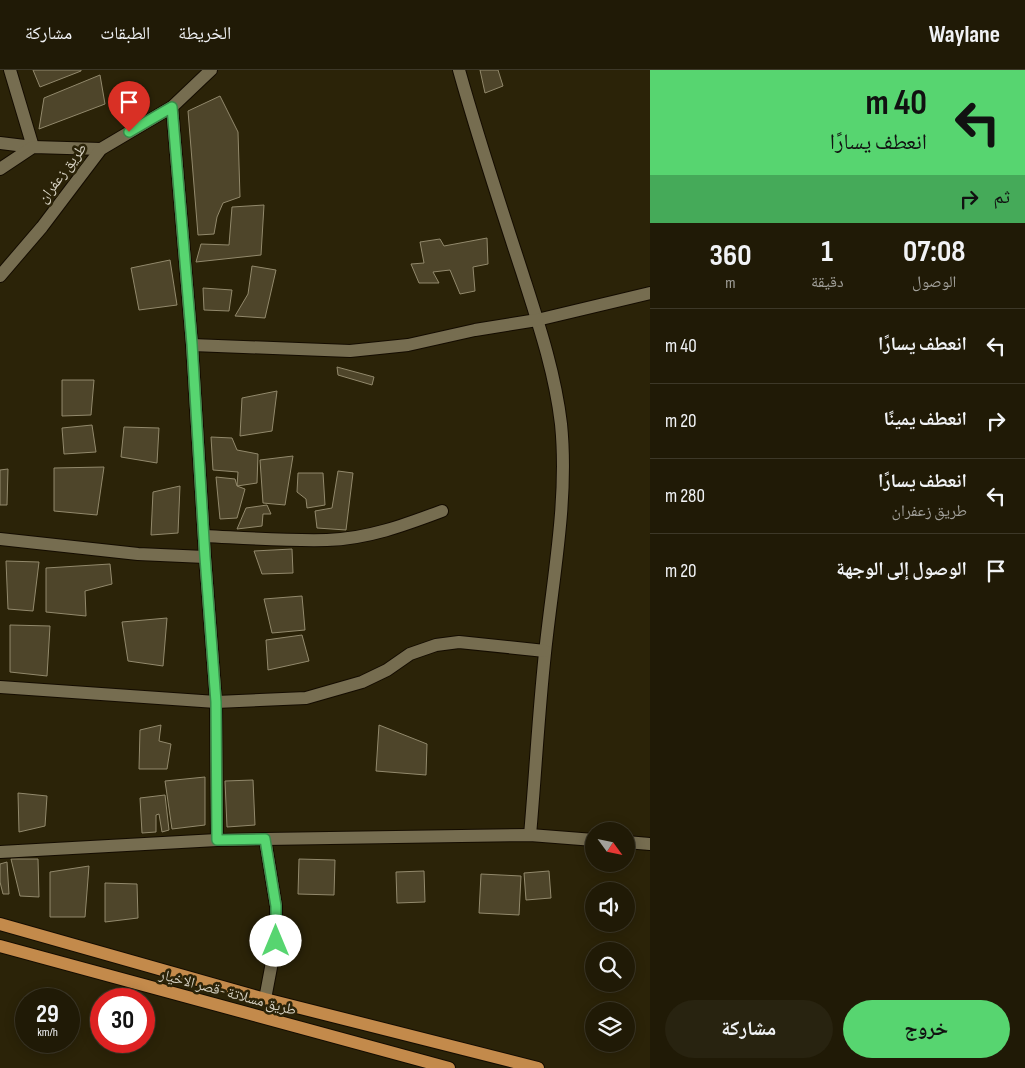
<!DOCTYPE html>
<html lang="ar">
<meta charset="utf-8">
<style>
:root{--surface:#201a06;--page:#282310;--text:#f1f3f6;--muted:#a2a19b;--line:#3d3828;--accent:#57d570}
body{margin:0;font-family:"Sofia Sans Condensed","Noto Naskh Arabic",sans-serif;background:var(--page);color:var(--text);direction:rtl;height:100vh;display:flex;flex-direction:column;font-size:19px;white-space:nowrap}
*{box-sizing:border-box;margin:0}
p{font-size:16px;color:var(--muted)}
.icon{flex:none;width:28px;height:28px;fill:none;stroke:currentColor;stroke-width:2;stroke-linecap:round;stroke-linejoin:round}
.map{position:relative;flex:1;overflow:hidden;direction:ltr}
.side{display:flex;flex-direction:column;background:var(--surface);width:375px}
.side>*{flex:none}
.banner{background:#57d570;color:#111;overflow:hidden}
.needle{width:32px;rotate:123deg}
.controls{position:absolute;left:585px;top:752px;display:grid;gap:10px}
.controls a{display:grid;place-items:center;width:50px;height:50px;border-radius:50%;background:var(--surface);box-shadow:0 2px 12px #0003,0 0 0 1px var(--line);font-size:25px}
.speed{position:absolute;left:15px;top:918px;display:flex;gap:10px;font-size:25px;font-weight:700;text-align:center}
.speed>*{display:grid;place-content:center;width:65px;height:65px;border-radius:50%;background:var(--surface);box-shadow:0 2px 12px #0003,0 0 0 1px var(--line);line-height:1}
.speed small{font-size:12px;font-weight:400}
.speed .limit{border:8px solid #d22;background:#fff;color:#111}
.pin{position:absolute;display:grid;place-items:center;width:42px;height:42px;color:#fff;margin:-51px -21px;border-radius:50% 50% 50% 0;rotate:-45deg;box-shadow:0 0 5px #0007}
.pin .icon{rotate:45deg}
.me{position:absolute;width:55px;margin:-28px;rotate:0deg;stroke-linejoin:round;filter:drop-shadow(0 0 4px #0008)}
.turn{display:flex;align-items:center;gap:18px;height:105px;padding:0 15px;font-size:22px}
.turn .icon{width:65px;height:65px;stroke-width:2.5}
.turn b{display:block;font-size:35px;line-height:42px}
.then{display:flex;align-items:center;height:48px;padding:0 15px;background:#0003;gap:10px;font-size:19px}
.eta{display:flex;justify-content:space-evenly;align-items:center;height:85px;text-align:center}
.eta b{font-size:30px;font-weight:700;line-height:35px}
.cta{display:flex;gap:10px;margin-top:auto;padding:10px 15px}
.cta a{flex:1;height:58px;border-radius:30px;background:var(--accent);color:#111;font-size:20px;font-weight:700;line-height:58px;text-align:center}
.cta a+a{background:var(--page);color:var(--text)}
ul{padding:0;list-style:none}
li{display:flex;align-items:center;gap:15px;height:75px;padding:0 15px;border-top:1px solid var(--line)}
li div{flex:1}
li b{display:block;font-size:19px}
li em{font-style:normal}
header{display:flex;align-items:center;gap:30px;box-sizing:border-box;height:70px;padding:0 25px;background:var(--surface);border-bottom:1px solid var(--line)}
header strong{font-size:24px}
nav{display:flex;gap:28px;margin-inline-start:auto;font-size:18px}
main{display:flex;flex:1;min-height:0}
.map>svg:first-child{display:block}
.building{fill:#4e452a;stroke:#92896c}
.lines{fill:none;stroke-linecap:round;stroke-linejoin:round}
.minor-casing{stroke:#140c00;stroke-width:14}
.primary-casing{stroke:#140c00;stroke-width:14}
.minor{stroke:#766d50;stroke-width:12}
.primary{stroke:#c38a4b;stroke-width:12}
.route-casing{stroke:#398a49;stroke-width:12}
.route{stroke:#57d570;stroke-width:9}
.labels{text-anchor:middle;stroke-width:5;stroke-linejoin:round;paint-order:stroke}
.street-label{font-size:15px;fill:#d6d1c2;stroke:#2b2308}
</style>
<header>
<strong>Waylane</strong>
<nav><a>الخريطة</a><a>الطبقات</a><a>مشاركة</a></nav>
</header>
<main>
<section class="side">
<div class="banner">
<div class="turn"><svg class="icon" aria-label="left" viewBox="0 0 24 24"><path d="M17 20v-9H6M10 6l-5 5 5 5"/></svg><div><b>40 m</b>انعطف يسارًا</div></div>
<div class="then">ثم<svg class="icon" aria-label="right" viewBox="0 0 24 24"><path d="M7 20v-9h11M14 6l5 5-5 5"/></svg></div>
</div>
<div class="eta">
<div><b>07:08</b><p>الوصول</p></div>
<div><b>1</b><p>دقيقة</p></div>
<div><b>360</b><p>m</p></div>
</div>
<ul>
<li><svg class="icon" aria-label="left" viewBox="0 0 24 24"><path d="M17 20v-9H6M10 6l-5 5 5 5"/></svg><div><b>انعطف يسارًا</b></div><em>40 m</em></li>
<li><svg class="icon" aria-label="right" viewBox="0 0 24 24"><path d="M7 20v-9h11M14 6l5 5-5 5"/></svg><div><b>انعطف يمينًا</b></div><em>20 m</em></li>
<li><svg class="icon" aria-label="left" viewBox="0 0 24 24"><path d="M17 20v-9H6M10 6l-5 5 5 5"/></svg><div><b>انعطف يسارًا</b><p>طريق زعفران</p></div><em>280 m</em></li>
<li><svg class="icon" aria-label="arrive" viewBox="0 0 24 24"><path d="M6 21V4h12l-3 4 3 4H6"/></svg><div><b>الوصول إلى الوجهة</b></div><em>20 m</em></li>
</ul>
<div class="cta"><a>خروج</a><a>مشاركة</a></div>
</section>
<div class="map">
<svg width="650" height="998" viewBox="0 0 650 998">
<rect width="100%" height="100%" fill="#2b2308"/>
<g class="building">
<polygon points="33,0 81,0 81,1 40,17"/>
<polygon points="480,0 498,0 503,16 485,23"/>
<polygon points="100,5 105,34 39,59 44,28"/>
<polygon points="220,26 238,62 240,127 223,133 217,147 214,164 198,165 188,41"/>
<polygon points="264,135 261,185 196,192 201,174 229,175 232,137"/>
<polygon points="487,168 488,194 473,197 475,221 460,224 450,200 433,202 439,213 419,213 411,194 424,193 420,172 440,169 444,176"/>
<polygon points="170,190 177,235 139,240 131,198"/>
<polygon points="252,196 276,200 265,248 235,246 248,224"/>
<polygon points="203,218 232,220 229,241 204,240"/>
<polygon points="337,297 374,307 372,315 338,305"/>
<polygon points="62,310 94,310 91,345 62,346"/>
<polygon points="277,321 272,361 240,366 242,328"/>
<polygon points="92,355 96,382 64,384 62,358"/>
<polygon points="124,357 159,358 157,393 121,387"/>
<polygon points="211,367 232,368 237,380 258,384 257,413 237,416 238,402 213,400"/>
<polygon points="293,386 285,435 263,433 260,390"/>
<polygon points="104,397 97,445 54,441 54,398"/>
<polygon points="8,399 7,435 0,435 0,400"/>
<polygon points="338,401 353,403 346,460 317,458 315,441 332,438"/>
<polygon points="298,403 323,403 325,435 307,438 306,429 297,422"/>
<polygon points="216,407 235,409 237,416 245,419 237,448 220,449"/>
<polygon points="180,416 178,463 151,465 153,422"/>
<polygon points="267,435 271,444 263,444 262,456 237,459 246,438"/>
<polygon points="292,479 293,503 262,504 254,481"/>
<polygon points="6,491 39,492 33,541 8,539"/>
<polygon points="110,494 112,514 85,521 86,546 46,542 46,498"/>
<polygon points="302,526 305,560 272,563 264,529"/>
<polygon points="167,548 163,596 128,591 122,552"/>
<polygon points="10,555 50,556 47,606 10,602"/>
<polygon points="302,565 309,591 268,600 266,570"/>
<polygon points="161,655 159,671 171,674 167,699 139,699 140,660"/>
<polygon points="379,655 427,674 426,705 376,701"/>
<polygon points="205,707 205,755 172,759 165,711"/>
<polygon points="253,710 255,755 227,757 225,711"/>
<polygon points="18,723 47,726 45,756 19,762"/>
<polygon points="165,725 169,760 162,762 159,744 156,745 156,762 142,763 140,728"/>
<polygon points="11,789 38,789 39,827 20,826"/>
<polygon points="299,789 335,790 334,825 298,824"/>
<polygon points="7,792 9,824 3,824 0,812 0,794"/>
<polygon points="89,796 85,847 50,847 50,802"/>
<polygon points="424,801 425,832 397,833 396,802"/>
<polygon points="549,801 551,828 526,830 524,803"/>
<polygon points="481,804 521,806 519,845 479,843"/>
<polygon points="105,813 137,814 138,848 105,852"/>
</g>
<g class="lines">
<defs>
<g id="minor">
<path d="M459,0C478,68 500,135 522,202C538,252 555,302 561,354C568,424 555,496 547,565C539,631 536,698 530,765"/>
<polyline points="172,37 192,275 205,487 216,632 217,770"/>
<polyline points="0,73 33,77 10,0"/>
<polyline points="0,99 33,77 101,79"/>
<polyline points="0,206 42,157 101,79 172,37 211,0"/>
<polyline points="192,275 350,281 408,275 475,260 537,250 650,223"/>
<path d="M205,466C246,468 287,471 327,470C367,469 405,455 442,441"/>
<polyline points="0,469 138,484 205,487"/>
<polyline points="0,617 216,632 306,628 362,612 387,600 410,584 436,575 459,572 545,581"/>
<polyline points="626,772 650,774"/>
<polyline points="0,782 217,770 265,769 530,765 594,770"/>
<polyline points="265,929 276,871 276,836 265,769"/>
</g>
<g id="primary">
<polyline points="0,854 265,929 538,998"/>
<polyline points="0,876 449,998"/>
</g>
</defs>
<use href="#minor" class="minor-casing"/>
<use href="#primary" class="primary-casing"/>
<use href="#minor" class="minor"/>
<use href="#primary" class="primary"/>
</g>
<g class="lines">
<defs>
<polyline id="route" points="129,62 172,37 192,274 205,487 216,632 217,770 265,769 276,836 276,871"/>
</defs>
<use href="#route" class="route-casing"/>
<use href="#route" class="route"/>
</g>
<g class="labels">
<g class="street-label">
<text transform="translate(62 103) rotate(-53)" y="5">طريق زعفران</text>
<text transform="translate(228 922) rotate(15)" y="5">طريق مسلاتة -قصر الاخيار</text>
</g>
</g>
</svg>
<div class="controls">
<a><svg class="needle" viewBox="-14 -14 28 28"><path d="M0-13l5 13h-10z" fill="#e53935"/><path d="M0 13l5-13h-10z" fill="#a2a19b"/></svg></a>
<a><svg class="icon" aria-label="sound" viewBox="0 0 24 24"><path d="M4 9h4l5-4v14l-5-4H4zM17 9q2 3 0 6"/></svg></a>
<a><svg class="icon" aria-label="search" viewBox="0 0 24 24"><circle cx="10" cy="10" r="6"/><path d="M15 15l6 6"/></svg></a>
<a><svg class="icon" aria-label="layers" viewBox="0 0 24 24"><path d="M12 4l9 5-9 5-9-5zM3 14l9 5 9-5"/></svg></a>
</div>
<div class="speed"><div>29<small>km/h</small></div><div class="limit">30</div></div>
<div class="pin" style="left:129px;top:62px;background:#d93025"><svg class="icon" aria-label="arrive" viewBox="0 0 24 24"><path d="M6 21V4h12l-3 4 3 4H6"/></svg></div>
<svg class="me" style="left:276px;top:871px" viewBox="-20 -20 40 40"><circle r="19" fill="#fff"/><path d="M0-13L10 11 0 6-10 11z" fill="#57d570"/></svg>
</div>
</main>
